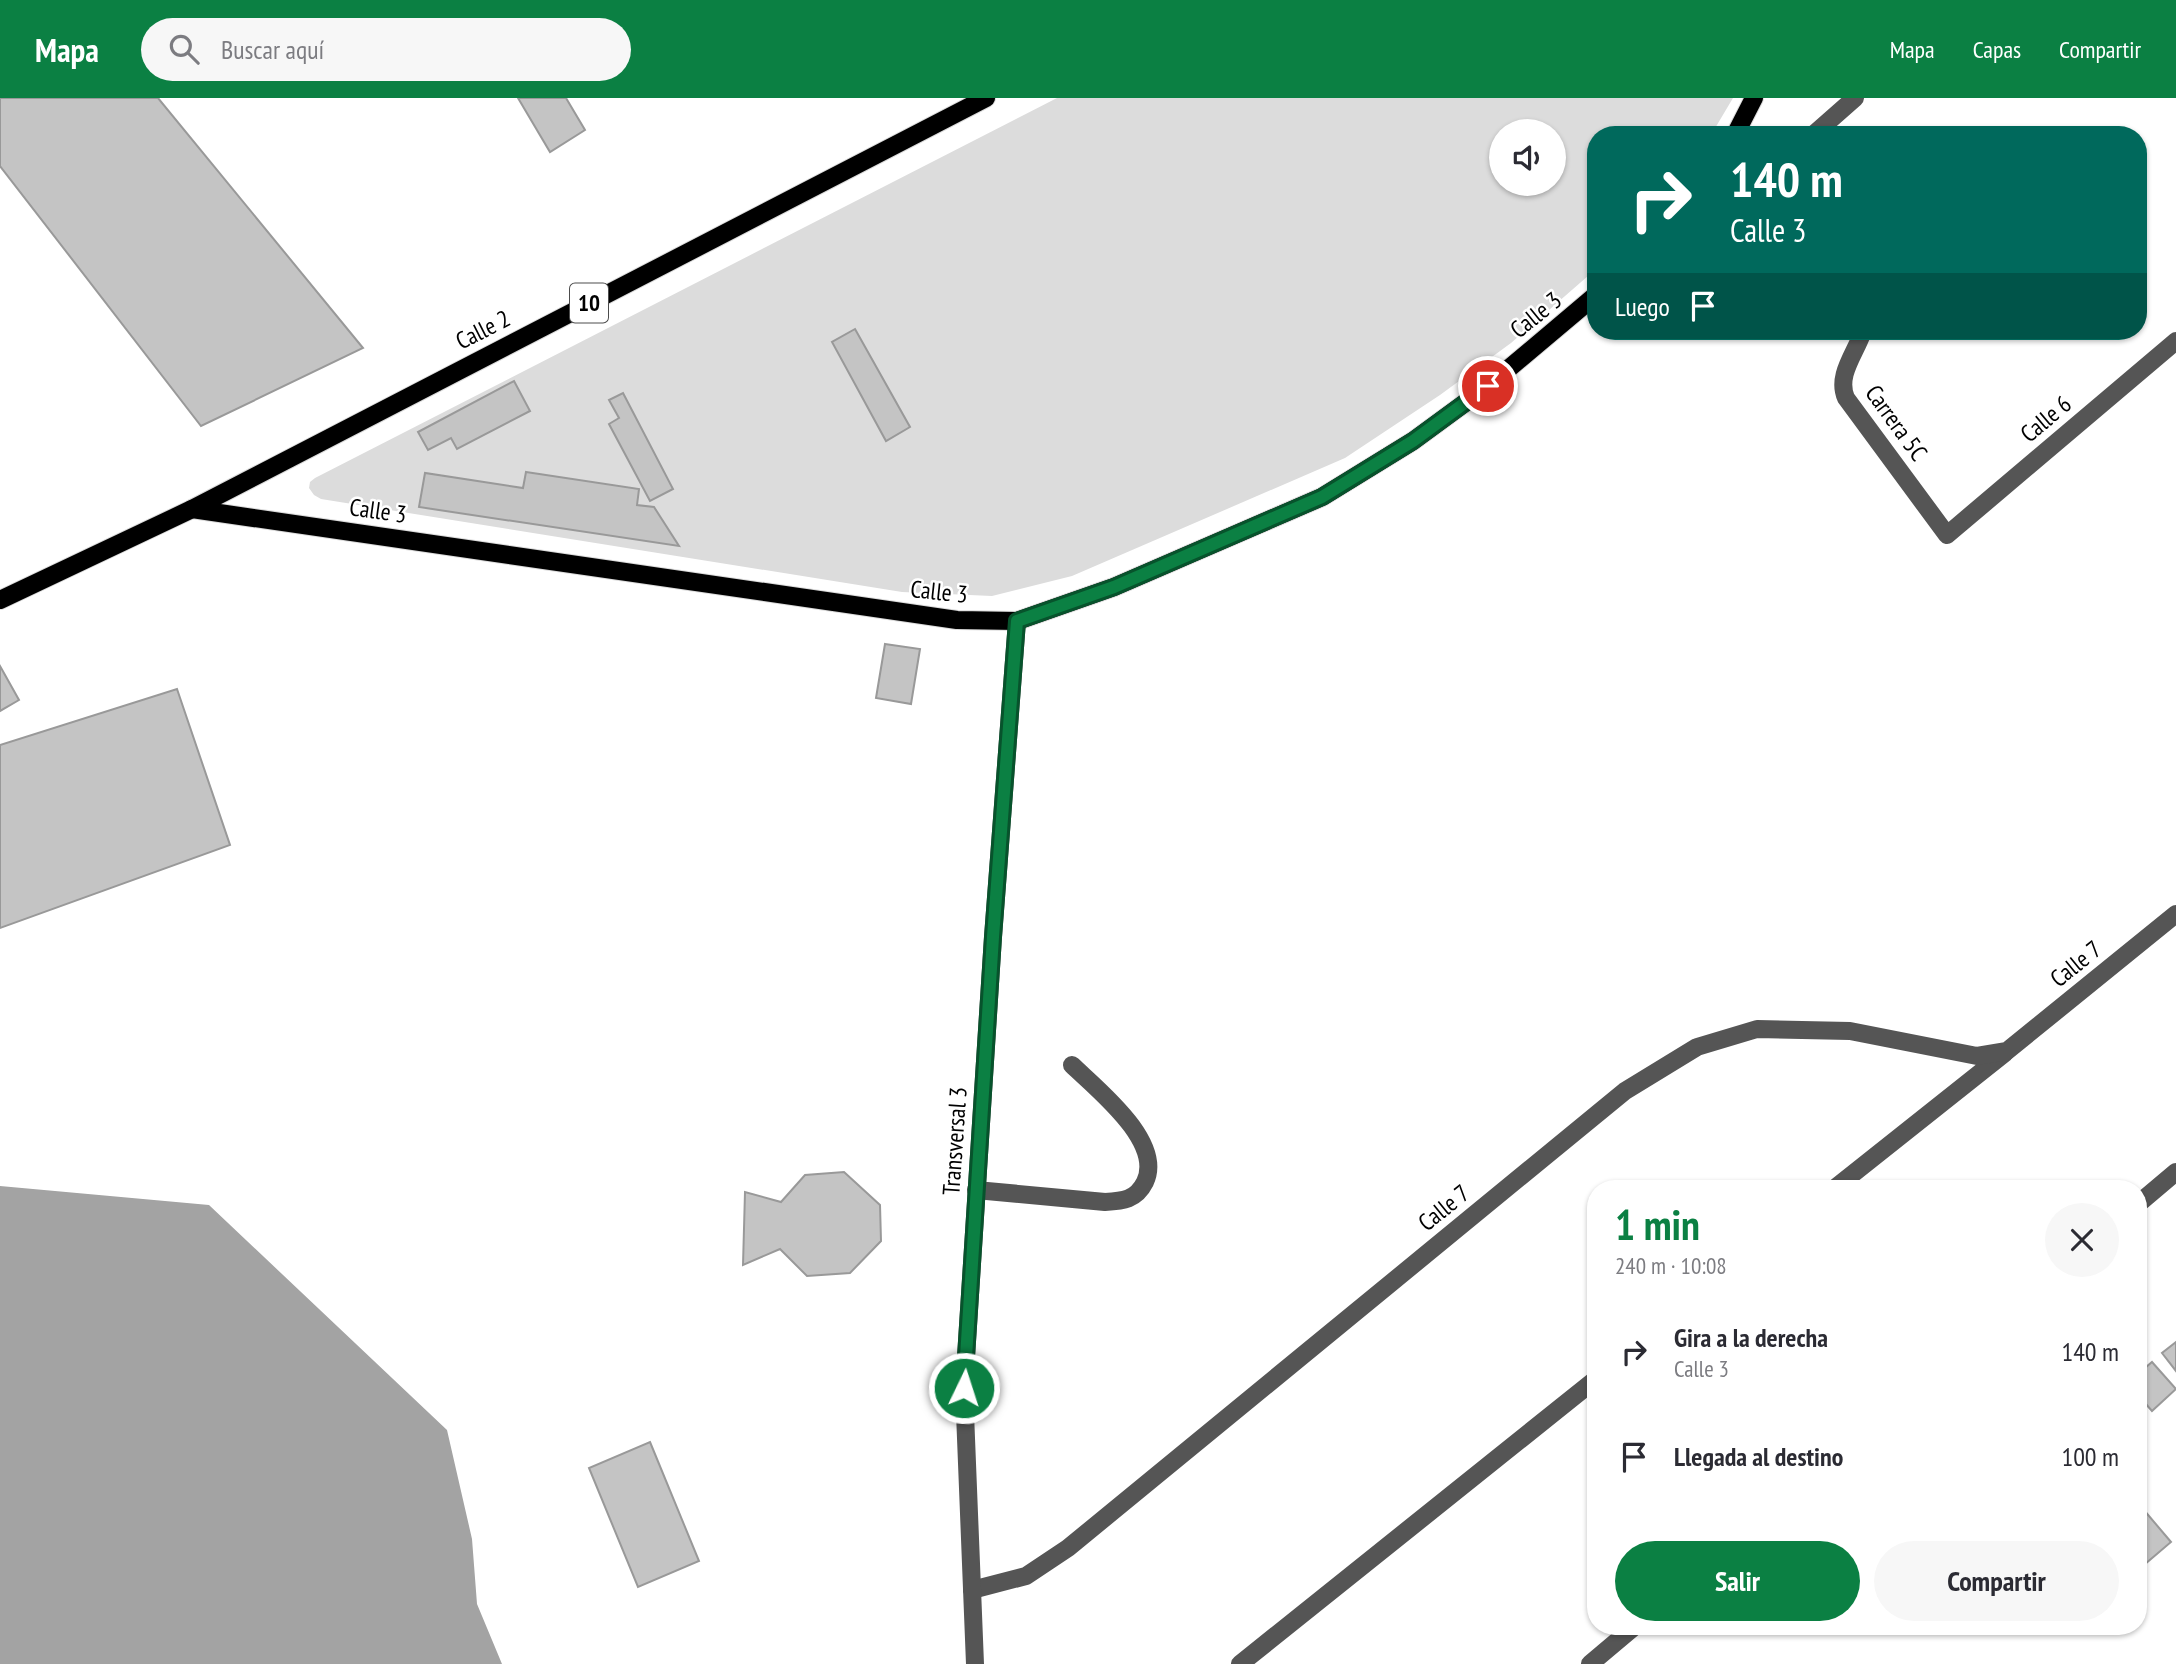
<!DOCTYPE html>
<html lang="es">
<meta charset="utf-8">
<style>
:root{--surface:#fff;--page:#f7f7f7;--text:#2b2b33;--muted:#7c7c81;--accent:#0b8043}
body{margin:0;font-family:"PT Sans Narrow",sans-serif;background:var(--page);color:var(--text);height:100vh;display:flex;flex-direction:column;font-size:26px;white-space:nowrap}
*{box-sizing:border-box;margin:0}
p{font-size:23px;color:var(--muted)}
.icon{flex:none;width:38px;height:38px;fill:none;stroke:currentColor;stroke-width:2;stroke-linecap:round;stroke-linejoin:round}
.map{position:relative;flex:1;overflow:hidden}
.drawer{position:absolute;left:1587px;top:1082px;width:560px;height:455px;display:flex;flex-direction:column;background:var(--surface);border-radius:28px;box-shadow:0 2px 5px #0004}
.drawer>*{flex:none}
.guide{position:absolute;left:1587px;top:28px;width:560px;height:214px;border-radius:28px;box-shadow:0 2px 5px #0004;background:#00695c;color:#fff;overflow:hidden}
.controls{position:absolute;left:1489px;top:21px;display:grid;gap:14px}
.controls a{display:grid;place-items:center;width:77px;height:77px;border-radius:50%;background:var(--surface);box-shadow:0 2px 5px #0004;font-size:35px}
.pin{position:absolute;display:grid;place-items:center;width:60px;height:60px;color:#fff;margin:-30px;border:4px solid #fff;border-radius:50%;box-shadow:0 2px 7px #0007}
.me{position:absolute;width:77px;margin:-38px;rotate:4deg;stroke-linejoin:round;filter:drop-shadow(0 0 5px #0008)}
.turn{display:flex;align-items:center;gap:24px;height:147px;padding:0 28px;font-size:32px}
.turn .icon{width:91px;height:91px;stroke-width:2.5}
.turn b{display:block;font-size:49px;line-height:60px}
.then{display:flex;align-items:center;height:66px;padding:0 28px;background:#0003;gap:14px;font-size:26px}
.round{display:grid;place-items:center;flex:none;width:74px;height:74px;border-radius:37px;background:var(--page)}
.headline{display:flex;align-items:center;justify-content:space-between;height:119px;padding:0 28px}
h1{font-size:42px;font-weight:700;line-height:52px;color:var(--accent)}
.cta{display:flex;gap:14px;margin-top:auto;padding:14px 28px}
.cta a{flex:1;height:80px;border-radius:42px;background:var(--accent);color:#fff;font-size:28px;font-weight:700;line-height:80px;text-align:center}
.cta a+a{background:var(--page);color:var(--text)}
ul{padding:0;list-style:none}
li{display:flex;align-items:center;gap:21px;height:105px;padding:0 28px}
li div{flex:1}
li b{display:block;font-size:26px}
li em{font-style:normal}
header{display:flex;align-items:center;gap:42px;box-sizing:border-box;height:98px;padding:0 35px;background:var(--accent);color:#fff}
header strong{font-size:33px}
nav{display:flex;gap:38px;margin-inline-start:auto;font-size:24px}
.search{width:490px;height:63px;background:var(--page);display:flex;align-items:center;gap:18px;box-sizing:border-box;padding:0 24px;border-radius:38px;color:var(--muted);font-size:26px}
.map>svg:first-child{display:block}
.green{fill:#dcdcdc;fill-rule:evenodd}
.water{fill:#a3a3a3}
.building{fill:#c4c4c4;stroke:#999;stroke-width:2}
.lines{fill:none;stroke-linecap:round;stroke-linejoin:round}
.major-casing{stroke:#dbdbdb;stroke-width:20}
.minor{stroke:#555;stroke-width:18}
.major{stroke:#000;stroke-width:18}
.route-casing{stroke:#07532c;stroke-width:18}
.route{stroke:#0b8043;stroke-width:12}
.labels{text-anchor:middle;stroke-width:5;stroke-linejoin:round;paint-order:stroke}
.shield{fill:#fff;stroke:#4c4c4c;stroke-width:2}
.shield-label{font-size:23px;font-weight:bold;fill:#000}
.street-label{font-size:24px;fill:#000;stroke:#fff}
</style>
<header>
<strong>Mapa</strong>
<div class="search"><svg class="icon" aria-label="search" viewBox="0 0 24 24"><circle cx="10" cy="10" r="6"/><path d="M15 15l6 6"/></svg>Buscar aquí</div>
<nav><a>Mapa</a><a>Capas</a><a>Compartir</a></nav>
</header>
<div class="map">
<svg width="2176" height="1566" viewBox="0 0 2176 1566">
<rect width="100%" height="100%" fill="#fff"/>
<path class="green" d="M1057,0H1733L1711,37H1596V171L1511,245L1440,297L1345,360L1072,478L992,498L902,494L321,401L314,397L309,390L310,384L315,380ZM1502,33H1554V86H1502Z"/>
<polygon class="water" points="0,1088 209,1107 447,1332 472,1441 477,1506 502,1566 0,1566"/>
<g class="building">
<polygon points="0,0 158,0 363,250 201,328 0,68"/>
<polygon points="518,0 566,0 585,32 550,54"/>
<polygon points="855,231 910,329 886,343 832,244"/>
<polygon points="514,283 530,313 457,351 451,340 428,352 418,334"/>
<polygon points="623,295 673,391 650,403 609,326 619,320 609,302"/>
<polygon points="526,374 639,391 637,407 654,409 679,448 419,409 425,375 523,390"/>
<polygon points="885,546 920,551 911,606 876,600"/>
<polygon points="0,568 19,602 0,613"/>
<polygon points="177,591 230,747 0,830 0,647"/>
<polygon points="844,1074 880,1107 881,1143 850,1175 807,1178 780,1151 743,1167 745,1094 781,1104 805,1077"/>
<polygon points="2176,1244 2176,1273 2162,1255"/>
<polygon points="2152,1264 2176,1291 2152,1313 2138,1297 2138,1276"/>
<polygon points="650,1344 699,1463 638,1489 589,1370"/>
<polygon points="2138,1405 2171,1444 2138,1472"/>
</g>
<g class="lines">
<defs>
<g id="major">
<polyline points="1735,37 1754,0"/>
<polyline points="192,411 957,522 1017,523 1114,489 1322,399 1413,343 1488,288 1596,197"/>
<polyline points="0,502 192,411 986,0"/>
</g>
</defs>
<use href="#major" class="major-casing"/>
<g class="minor">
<polyline points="1813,37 1855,0"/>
<path d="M1863,233C1856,255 1836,277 1846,300L1947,437L2176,243"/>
<polyline points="1835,1090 2005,955"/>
<path d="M976,1092L1105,1104C1123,1103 1136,1102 1145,1084C1164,1044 1098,992 1072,967"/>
<polyline points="2138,1106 2176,1074"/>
<polyline points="972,1492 1026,1478 1068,1450 1625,993 1697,949 1757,931 1850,933 1977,958 2007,953 2176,816"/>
<polyline points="975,1566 964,1290 993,839 1017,523"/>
<polyline points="1240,1566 1596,1281"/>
<polyline points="1590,1566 1635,1528"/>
</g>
<use href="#major" class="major"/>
</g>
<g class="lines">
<defs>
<polyline id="route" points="964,1290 993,839 1017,523 1114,489 1322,399 1413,343 1488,288"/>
</defs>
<use href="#route" class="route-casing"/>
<use href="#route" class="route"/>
</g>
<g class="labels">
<rect class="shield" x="570" y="185.5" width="38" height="39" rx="5"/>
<g class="shield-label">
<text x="589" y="213">10</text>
</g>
<g class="street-label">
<text transform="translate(1536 217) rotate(-39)" y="8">Calle 3</text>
<text transform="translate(483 232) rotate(-27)" y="8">Calle 2</text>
<text transform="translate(2046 321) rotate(-40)" y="8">Calle 6</text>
<text transform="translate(1896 325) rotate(54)" y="8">Carrera 5C</text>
<text transform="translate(378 413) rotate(8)" y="8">Calle 3</text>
<text transform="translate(939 494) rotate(6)" y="8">Calle 3</text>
<text transform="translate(2076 866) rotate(-39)" y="8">Calle 7</text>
<text transform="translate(955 1043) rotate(-86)" y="8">Transversal 3</text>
<text transform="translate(1444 1110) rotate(-39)" y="8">Calle 7</text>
</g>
</g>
</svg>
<div class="controls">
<a><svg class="icon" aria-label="sound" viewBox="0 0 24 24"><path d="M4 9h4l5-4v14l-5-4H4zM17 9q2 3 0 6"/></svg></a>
</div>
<div class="pin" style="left:1488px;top:288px;background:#d93025"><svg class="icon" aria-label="arrive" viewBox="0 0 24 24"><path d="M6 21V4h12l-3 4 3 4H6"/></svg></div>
<svg class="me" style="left:964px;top:1290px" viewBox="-20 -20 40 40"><circle r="17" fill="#0b8043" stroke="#fff" stroke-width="3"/><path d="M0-11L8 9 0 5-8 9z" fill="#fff"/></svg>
<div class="guide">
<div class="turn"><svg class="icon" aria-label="right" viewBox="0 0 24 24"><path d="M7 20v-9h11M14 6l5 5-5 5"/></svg><div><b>140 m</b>Calle 3</div></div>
<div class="then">Luego<svg class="icon" aria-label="arrive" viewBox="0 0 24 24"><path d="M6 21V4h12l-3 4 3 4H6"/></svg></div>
</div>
<section class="drawer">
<div class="headline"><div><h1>1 min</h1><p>240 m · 10:08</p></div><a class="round"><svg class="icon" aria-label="close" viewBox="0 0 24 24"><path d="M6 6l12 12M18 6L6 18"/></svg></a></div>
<ul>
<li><svg class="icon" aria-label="right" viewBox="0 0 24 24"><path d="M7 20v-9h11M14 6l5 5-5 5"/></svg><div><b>Gira a la derecha</b><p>Calle 3</p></div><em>140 m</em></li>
<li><svg class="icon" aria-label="arrive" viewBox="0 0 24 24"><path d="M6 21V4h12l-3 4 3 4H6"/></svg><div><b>Llegada al destino</b></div><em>100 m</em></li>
</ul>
<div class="cta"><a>Salir</a><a>Compartir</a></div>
</section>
</div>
